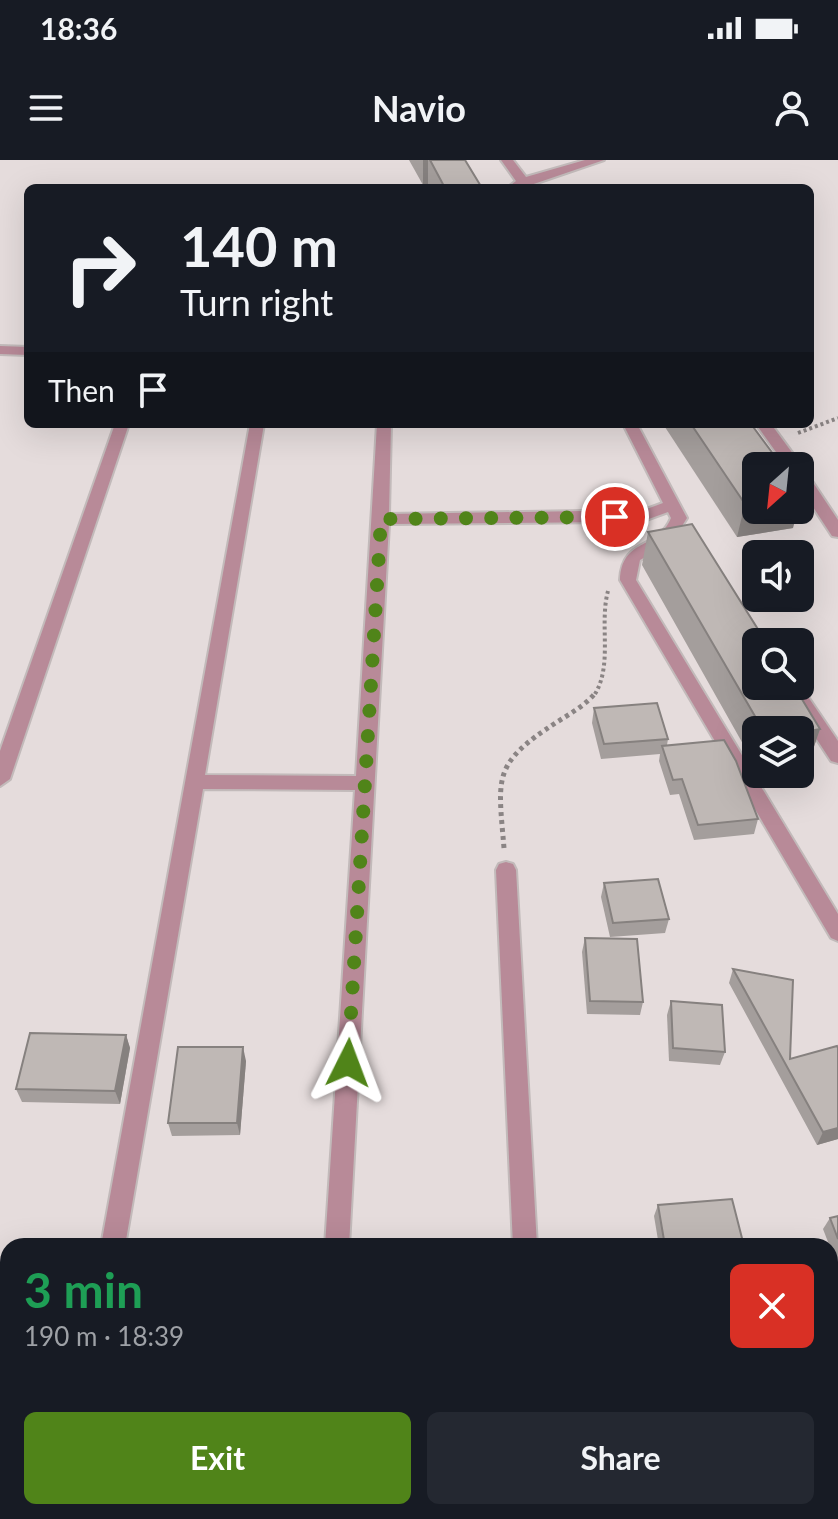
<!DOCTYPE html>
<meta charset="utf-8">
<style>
:root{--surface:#171b24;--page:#242831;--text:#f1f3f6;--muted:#9ea1a6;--accent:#508419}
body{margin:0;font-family:Lato,sans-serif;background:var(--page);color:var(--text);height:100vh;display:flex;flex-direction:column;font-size:30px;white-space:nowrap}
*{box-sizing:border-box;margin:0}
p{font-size:26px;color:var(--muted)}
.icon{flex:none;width:44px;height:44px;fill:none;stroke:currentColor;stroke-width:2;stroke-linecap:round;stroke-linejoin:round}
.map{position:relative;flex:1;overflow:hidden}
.drawer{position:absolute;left:0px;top:1078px;width:838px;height:282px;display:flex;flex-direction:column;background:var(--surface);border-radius:24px 24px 0 0;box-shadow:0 8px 32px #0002}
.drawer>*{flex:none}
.banner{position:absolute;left:24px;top:24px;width:790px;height:244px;border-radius:12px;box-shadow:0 8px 32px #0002;background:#171b24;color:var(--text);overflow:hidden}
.needle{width:52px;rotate:207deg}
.buttons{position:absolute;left:742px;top:292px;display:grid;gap:16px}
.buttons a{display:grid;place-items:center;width:72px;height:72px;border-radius:12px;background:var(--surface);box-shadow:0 8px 32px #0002;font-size:40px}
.pin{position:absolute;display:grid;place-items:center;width:68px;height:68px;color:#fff;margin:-34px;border:4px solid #fff;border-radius:50%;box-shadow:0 2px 8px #0007}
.me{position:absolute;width:88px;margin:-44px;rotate:3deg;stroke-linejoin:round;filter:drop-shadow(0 0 6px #0008)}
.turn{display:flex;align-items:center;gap:28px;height:168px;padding:0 24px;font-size:36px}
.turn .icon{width:104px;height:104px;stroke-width:2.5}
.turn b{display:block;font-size:56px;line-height:68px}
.then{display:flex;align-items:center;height:76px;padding:0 24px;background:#0003;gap:16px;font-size:30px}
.round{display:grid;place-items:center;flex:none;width:84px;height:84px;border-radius:12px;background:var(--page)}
.head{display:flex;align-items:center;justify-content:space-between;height:136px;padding:0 24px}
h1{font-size:48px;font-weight:700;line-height:60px;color:#1e9e55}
.action{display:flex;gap:16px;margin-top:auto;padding:16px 24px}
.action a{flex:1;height:92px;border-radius:12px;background:var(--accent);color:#fff;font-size:32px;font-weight:700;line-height:92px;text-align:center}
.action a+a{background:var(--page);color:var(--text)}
.status{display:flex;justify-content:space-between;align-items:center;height:56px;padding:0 40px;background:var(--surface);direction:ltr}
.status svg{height:22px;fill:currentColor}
header{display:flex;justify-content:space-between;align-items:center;height:104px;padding:0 24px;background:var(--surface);font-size:36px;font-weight:700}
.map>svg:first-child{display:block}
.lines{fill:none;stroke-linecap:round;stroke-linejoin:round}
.minor-casing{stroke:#c2baba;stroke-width:4}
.path-far1{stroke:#8a8484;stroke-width:4;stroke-dasharray:3 3;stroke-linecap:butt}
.path{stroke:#8a8484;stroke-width:5;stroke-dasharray:4 4;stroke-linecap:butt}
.minor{fill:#b88a98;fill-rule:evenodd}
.wall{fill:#a49e9c}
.shaded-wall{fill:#86817f}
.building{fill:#bfb8b5;stroke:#86817f;stroke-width:2}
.route{stroke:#508419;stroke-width:14;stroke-dasharray:0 25.2}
</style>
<div class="status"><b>18:36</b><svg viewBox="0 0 49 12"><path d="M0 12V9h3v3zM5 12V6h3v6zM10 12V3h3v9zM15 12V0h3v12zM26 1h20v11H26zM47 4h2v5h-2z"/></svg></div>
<header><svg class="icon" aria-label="menu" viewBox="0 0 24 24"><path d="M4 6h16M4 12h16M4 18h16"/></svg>Navio<svg class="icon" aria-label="person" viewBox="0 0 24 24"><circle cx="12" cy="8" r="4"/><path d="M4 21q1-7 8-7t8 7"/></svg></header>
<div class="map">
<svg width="838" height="1359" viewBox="0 0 838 1359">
<rect width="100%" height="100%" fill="#e5dcdc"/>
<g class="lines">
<defs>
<g id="minor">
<polygon points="501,0 513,0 526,17 585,0 604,0 522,28 507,28 516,21"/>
<polygon points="0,186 28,187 28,195 0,194"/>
<polygon points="115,264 129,264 10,619 0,626 0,591"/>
<path d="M250,264H264L205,615L356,616L377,264H391L389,354L644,350L663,343L623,264H637L687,358L672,382L640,400L636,420L838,754V781L831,778L620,420C622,377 657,391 671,358L668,352L646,360L615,362L389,364L349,1086H325L355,630L203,629L125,1086H101Z"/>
<polygon points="756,264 771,264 802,306 800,309 800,306 786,306"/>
<polygon points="800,310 806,312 838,360 838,377 832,376 800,327"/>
<polygon points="800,525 838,581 838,603 831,601 782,526"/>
<polygon points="506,702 513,704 516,710 537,1086 513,1086 496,710 499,704"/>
<polygon points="48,1352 76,1352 75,1359 47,1359"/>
<polygon points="307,1352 335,1352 334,1359 306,1359"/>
<rect x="518" y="1352" width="28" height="7"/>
</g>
</defs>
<use href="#minor" class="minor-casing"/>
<g class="path-far1">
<polyline points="798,273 838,258"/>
<path d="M595,534C613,504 599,464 608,431"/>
</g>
<path class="path" d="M504,688C498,616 492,604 557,562C571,553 586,545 596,532"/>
<use href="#minor" class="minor"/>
</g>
<g class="wall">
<polygon points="409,0 465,0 482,28 430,28 428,25 423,25"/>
<polygon points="663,264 751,264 793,368 737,377"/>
<polygon points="648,372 820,569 809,601 800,570 756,570 756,607 642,405"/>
<polygon points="594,548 668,579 667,585 758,659 754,674 694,680 679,634 670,635 659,601 660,594 601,599 592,563"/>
<polygon points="604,723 669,759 665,773 610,777 601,737"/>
<polygon points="585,778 643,842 640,855 587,854 582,792"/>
<polygon points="733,809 790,899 838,888 838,979 817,985 729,823"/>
<polygon points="671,841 725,892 720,905 669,901 667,855"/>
<polygon points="126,875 130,888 120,944 22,942 16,929"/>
<polygon points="246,901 240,975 172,976 168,963"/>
<polygon points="658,1045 744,1086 659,1086 654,1056"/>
<polygon points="838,1056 838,1108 823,1069 830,1058"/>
</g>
<g class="shaded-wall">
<rect x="423" y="0" width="5" height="25"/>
<polygon points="756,342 756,350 798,350 793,368 737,377 745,344"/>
<polygon points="820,569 809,601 800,603 800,573"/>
<polygon points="126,875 130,888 120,944 115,931"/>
<polygon points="243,887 246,901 240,975 237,963"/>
<polygon points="838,968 838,979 817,985 823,972"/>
<polygon points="282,1352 285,1352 284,1359 281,1359"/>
</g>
<g class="building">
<polygon points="430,0 465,0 482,28 445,28"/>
<polygon points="691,264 751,264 782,306 756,306 756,342 745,344"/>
<polygon points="692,364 766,482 756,482 756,526 794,526 820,569 800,573 800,570 763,570 648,372"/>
<polygon points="657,543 668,579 604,584 594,548"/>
<polygon points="724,580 736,601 758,659 698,665 682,619 673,620 662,586"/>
<polygon points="658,719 669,759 613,763 604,723"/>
<polygon points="585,778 637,779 643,842 590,841"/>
<polygon points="733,809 793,820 790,899 837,886 838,888 838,968 823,972"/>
<polygon points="671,841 722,845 725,892 673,888"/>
<polygon points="30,873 126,875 115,931 16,929"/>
<polygon points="178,887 243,887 237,963 168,963"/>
<polygon points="732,1039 744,1086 665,1086 658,1045"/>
<polygon points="838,1056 838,1079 830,1058"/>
<polygon points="185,1352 282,1352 281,1359 184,1359"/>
</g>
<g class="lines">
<polyline class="route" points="348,903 381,359 615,357"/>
</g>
</svg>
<div class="buttons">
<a><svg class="needle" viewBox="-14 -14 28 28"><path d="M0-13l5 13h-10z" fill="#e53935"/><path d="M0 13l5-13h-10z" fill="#9ea1a6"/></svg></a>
<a><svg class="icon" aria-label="sound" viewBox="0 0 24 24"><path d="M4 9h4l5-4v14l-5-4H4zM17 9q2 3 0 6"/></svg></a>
<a><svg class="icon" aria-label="search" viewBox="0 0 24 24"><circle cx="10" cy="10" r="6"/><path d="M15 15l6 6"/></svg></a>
<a><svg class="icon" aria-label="layers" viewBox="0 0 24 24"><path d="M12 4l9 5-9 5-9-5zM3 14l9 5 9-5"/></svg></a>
</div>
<div class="pin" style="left:615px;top:357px;background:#d93025"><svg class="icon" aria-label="arrive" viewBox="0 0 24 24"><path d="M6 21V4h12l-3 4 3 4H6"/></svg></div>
<svg class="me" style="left:348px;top:903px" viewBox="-20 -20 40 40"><path d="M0-17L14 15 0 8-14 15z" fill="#508419" stroke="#fff" stroke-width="4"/></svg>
<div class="banner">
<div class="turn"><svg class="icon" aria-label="right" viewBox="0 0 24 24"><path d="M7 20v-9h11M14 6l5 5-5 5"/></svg><div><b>140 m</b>Turn right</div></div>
<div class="then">Then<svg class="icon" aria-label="arrive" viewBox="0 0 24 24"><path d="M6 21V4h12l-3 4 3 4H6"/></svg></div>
</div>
<section class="drawer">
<div class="head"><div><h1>3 min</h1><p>190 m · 18:39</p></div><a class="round" style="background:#d93025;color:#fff"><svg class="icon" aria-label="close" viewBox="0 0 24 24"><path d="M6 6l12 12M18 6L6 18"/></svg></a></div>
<div class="action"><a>Exit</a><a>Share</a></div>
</section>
</div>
